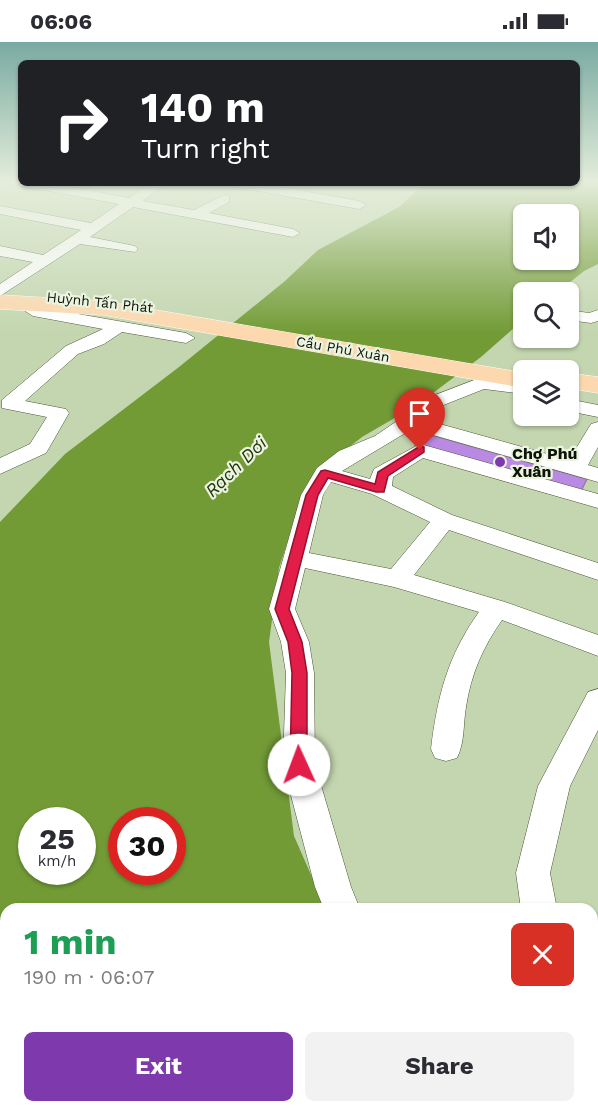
<!DOCTYPE html>
<meta charset="utf-8">
<style>
:root{--surface:#fff;--page:#f2f2f3;--text:#2b2b33;--muted:#7c7c81;--accent:#7e39ad}
body{margin:0;font-family:"Work Sans",sans-serif;background:var(--page);color:var(--text);height:100vh;display:flex;flex-direction:column;font-size:22px;white-space:nowrap}
*{box-sizing:border-box;margin:0}
p{font-size:20px;color:var(--muted)}
.icon{flex:none;width:33px;height:33px;fill:none;stroke:currentColor;stroke-width:2;stroke-linecap:round;stroke-linejoin:round}
.map{position:relative;flex:1;overflow:hidden}
.side{position:absolute;left:0px;top:861px;width:598px;height:210px;display:flex;flex-direction:column;background:var(--surface);border-radius:18px 18px 0 0;box-shadow:0 2px 4px #0004}
.side>*{flex:none}
.hud{position:absolute;left:18px;top:18px;width:562px;height:126px;border-radius:9px;box-shadow:0 2px 4px #0004;background:#202124;color:#fff;overflow:hidden}
.fabs{position:absolute;left:513px;top:162px;display:grid;gap:12px}
.fabs a{display:grid;place-items:center;width:66px;height:66px;border-radius:9px;background:var(--surface);box-shadow:0 2px 4px #0004;font-size:30px}
.speed{position:absolute;left:18px;top:765px;display:flex;gap:12px;font-size:30px;font-weight:700;text-align:center}
.speed>*{display:grid;place-content:center;width:78px;height:78px;border-radius:50%;background:var(--surface);box-shadow:0 2px 4px #0004;line-height:1}
.speed small{font-size:15px;font-weight:400}
.speed .limit{border:9px solid #d22;background:#fff;color:#111}
.pin{position:absolute;display:grid;place-items:center;width:51px;height:51px;color:#fff;margin:-62px -26px;border-radius:50% 50% 50% 0;rotate:-45deg;box-shadow:0 0 6px #0007}
.pin .icon{rotate:45deg}
.me{position:absolute;width:66px;margin:-33px;rotate:358deg;stroke-linejoin:round;filter:drop-shadow(0 0 4px #0008)}
.turn{display:flex;align-items:center;gap:21px;height:126px;padding:0 24px;font-size:27px}
.turn .icon{width:78px;height:78px;stroke-width:2.5}
.turn b{display:block;font-size:42px;line-height:51px}
.round{display:grid;place-items:center;flex:none;width:63px;height:63px;border-radius:9px;background:var(--page)}
.headline{display:flex;align-items:center;justify-content:space-between;height:102px;padding:0 24px}
h1{font-size:36px;font-weight:700;line-height:45px;color:#1e9e55}
.primary-button{display:flex;gap:12px;margin-top:auto;padding:12px 24px}
.primary-button a{flex:1;height:69px;border-radius:9px;background:var(--accent);color:#fff;font-size:24px;font-weight:700;line-height:69px;text-align:center}
.primary-button a+a{background:var(--page);color:var(--text)}
.status{display:flex;justify-content:space-between;align-items:center;height:42px;padding:0 30px;background:var(--surface);direction:ltr}
.status svg{height:16px;fill:currentColor}
.map>svg:first-child{display:block}
.water{fill:#729b36;fill-rule:evenodd}
.building{fill:#ba89e3;stroke:#9482a5;stroke-width:1.5}
.lines{fill:none;stroke-linecap:round;stroke-linejoin:round}
.minor-casing{stroke:#475634;stroke-width:1}
.major-casing{stroke:#fff;stroke-width:1}
.minor{fill:#fff;fill-rule:evenodd}
.major{fill:#fdd8af;fill-rule:evenodd}
.route{fill:#e11d48;stroke:#92132f;stroke-width:1.5}
.poi-dot{fill:#7e39ad;stroke:#eaf4e0;stroke-width:2}
.labels{text-anchor:middle;stroke-width:4.5;stroke-linejoin:round;paint-order:stroke}
.far-street-label{font-size:14px;fill:#0d1306;stroke:#eaf4e0}
.poi-label{font-size:16px;font-weight:bold;fill:#0d1306;stroke:#eaf4e0;text-anchor:start}
.water-label{font-size:18px;font-style:italic;fill:#24350b;stroke:#eaf4e0}
</style>
<div class="status"><b>06:06</b><svg viewBox="0 0 49 12"><path d="M0 12V9h3v3zM5 12V6h3v6zM10 12V3h3v9zM15 12V0h3v12zM26 1h20v11H26zM47 4h2v5h-2z"/></svg></div>
<div class="map">
<svg width="598" height="1071" viewBox="0 0 598 1071">
<rect width="100%" height="100%" fill="#c4d6b0"/>
<path class="water" d="M425,141H598V222L584,229L558,250H524L523,278L481,315L417,363L362,395L324,425L300,462L279,526L269,600L294,794L326,867H6V1065H457L462,1071H0V480L65,412L179,325L285,239L318,208L399,165ZM524,172H568V218H524ZM32,778H82V830H32ZM122,778H172V830H122Z"/>
<polygon class="building" points="424,391 587,437 580,451 415,403"/>
<g class="lines">
<defs>
<g id="minor">
<polygon points="21,141 50,141 129,156 151,141 166,141 143,159 194,168 224,153 229,154 229,160 209,171 293,187 300,191 293,195 133,165 90,195 135,204 138,207 135,210 80,202 0,254 0,242 33,220 0,214 0,204 43,213 81,188 0,172 0,164 91,181 119,162 27,145"/>
<polygon points="229,141 259,141 359,159 366,163 359,167 235,145"/>
<polygon points="22,257 44,266 186,291 195,296 186,301 122,290 104,302 78,312 25,359 66,367 69,371 49,406 46,411 0,432 0,416 30,402 47,375 2,366 2,358 66,304 103,287 33,274 14,262"/>
<polygon points="568,268 589,271 598,268 598,279 591,281 568,278"/>
<path d="M482,335L524,340V352L484,347L431,368L422,377L569,418L591,382L598,380V405L588,423L598,426V440L412,387L342,429L370,437L374,427L420,402L598,452V466L423,416L393,435L392,444L452,473L598,521V538L449,488L414,533L505,560L598,593V614L502,578C483,605 471,632 466,665C463,682 465,700 457,716L446,719L435,716L431,707C437,655 448,613 479,570L394,545L305,526L295,567L309,600L314,631L315,723L351,845L360,867H324L315,845L283,723L286,631L281,600L269,567L301,453L317,426L339,409L375,394L397,379L417,360ZM331,440L372,452L430,480L391,527L309,511L323,453Z"/>
<polygon points="568,357 598,363 598,375 568,369"/>
<polygon points="598,647 598,688 570,744 550,831 557,867 521,867 516,831 538,744 588,650"/>
<polygon points="448,1065 495,1065 497,1071 450,1071"/>
</g>
<g id="major">
<polygon points="0,253 103,259 524,331 524,346 103,273 0,267"/>
<polygon points="568,331 598,335 598,351 568,346"/>
</g>
</defs>
<use href="#minor" class="minor-casing"/>
<use href="#major" class="major-casing"/>
<use href="#minor" class="minor"/>
<use href="#major" class="major"/>
</g>
<linearGradient id="sky" x2="0" y2="1"><stop stop-color="#79aaa1"/><stop offset="0.48" stop-color="#e4eddb"/><stop offset="1" stop-color="#e4eddb" stop-opacity="0"/></linearGradient>
<rect width="598" height="291" fill="url(#sky)"/>
<polygon class="route" points="420,404 424,405 424,410 388,434 384,450 376,450 328,436 318,453 289,567 302,600 307,631 307,723 305,728 293,728 290,723 292,631 288,600 275,567 306,453 321,429 325,428 375,442 378,430"/>
<circle class="poi-dot" cx="500" cy="420" r="6"/>
<g class="labels">
<g class="far-street-label">
<text transform="translate(100 260) rotate(6)" y="5">Huỳnh Tấn Phát</text>
<text transform="translate(343 307) rotate(10)" y="5">Cầu Phú Xuân</text>
</g>
<g class="poi-label">
<text x="512" y="417">Chợ Phú<tspan x="512" dy="18">Xuân</tspan></text>
</g>
<g class="water-label">
<text transform="translate(236 425) rotate(-44)" y="6">Rạch Dơi</text>
</g>
</g>
</svg>
<div class="fabs">
<a><svg class="icon" aria-label="sound" viewBox="0 0 24 24"><path d="M4 9h4l5-4v14l-5-4H4zM17 9q2 3 0 6"/></svg></a>
<a><svg class="icon" aria-label="search" viewBox="0 0 24 24"><circle cx="10" cy="10" r="6"/><path d="M15 15l6 6"/></svg></a>
<a><svg class="icon" aria-label="layers" viewBox="0 0 24 24"><path d="M12 4l9 5-9 5-9-5zM3 14l9 5 9-5"/></svg></a>
</div>
<div class="speed"><div>25<small>km/h</small></div><div class="limit">30</div></div>
<div class="pin" style="left:420px;top:408px;background:#d93025"><svg class="icon" aria-label="arrive" viewBox="0 0 24 24"><path d="M6 21V4h12l-3 4 3 4H6"/></svg></div>
<svg class="me" style="left:299px;top:723px" viewBox="-20 -20 40 40"><circle r="19" fill="#fff"/><path d="M0-13L10 11 0 6-10 11z" fill="#e11d48"/></svg>
<div class="hud">
<div class="turn"><svg class="icon" aria-label="right" viewBox="0 0 24 24"><path d="M7 20v-9h11M14 6l5 5-5 5"/></svg><div><b>140 m</b>Turn right</div></div>
</div>
<section class="side">
<div class="headline"><div><h1>1 min</h1><p>190 m · 06:07</p></div><a class="round" style="background:#d93025;color:#fff"><svg class="icon" aria-label="close" viewBox="0 0 24 24"><path d="M6 6l12 12M18 6L6 18"/></svg></a></div>
<div class="primary-button"><a>Exit</a><a>Share</a></div>
</section>
</div>
